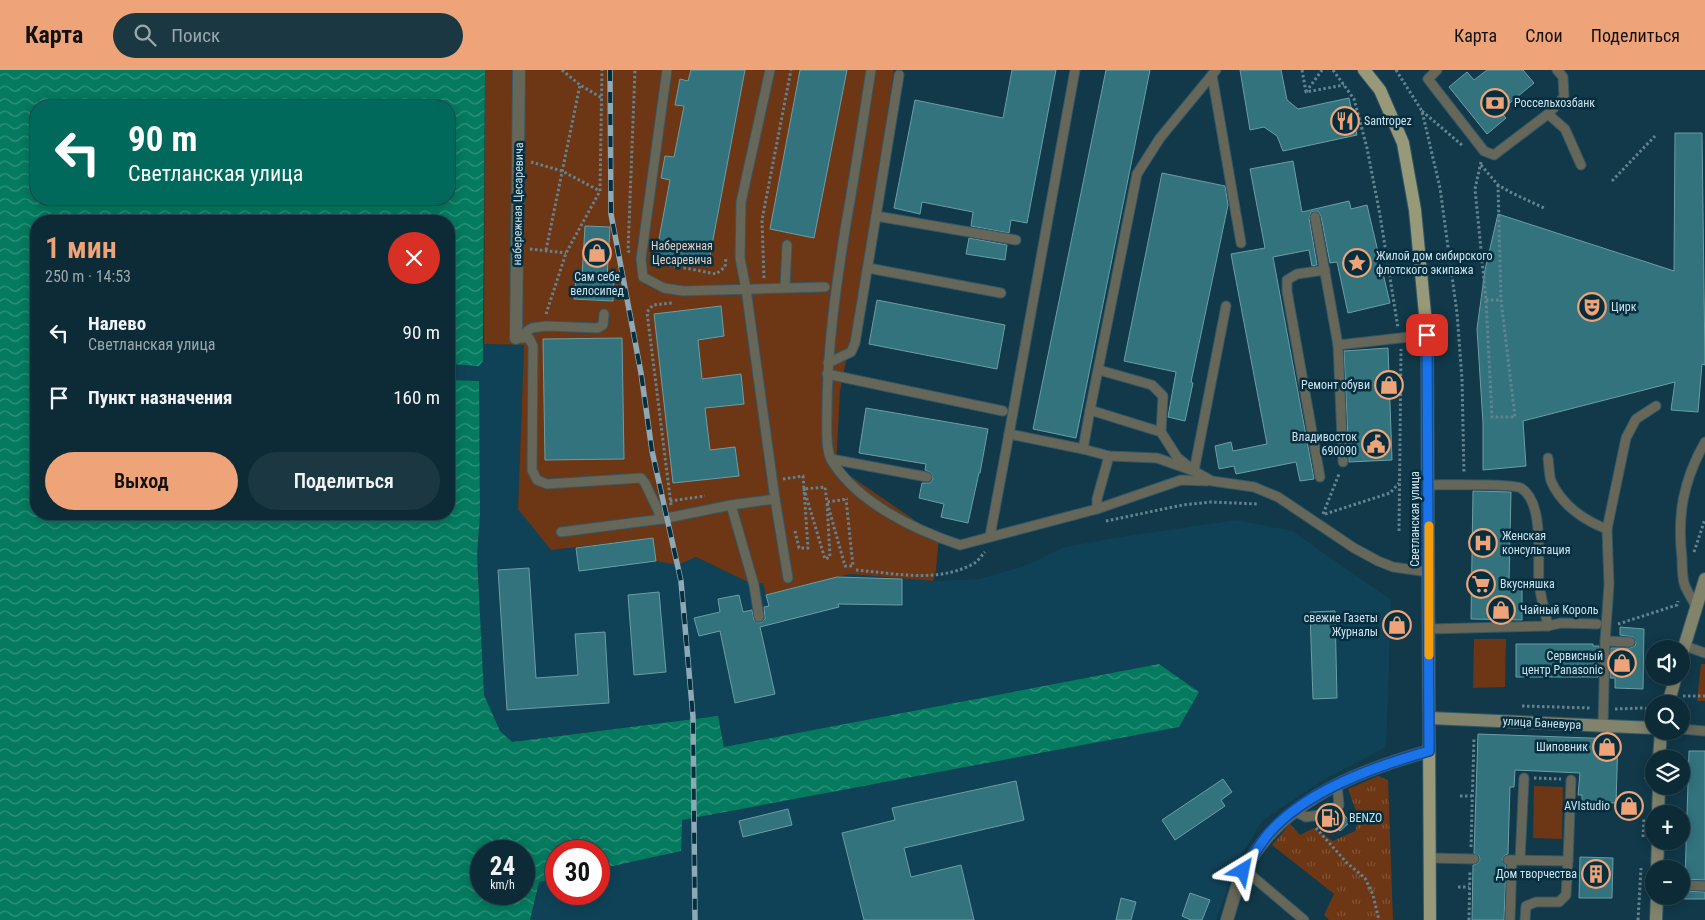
<!DOCTYPE html>
<html lang="ru">
<meta charset="utf-8">
<style>
:root{--surface:#0d2b37;--page:#1b3742;--text:#f1f3f6;--muted:#9aa7ad;--line:#2d4752;--accent:#efa378}
body{margin:0;font-family:"Roboto Condensed",sans-serif;background:var(--page);color:var(--text);height:100vh;display:flex;flex-direction:column;font-size:19px;white-space:nowrap}
*{box-sizing:border-box;margin:0}
p{font-size:16px;color:var(--muted)}
.icon{flex:none;width:28px;height:28px;fill:none;stroke:currentColor;stroke-width:2;stroke-linecap:round;stroke-linejoin:round}
.map{position:relative;flex:1;overflow:hidden}
.side{position:absolute;left:30px;top:145px;width:425px;height:305px;display:flex;flex-direction:column;background:var(--surface);border-radius:20px;box-shadow:0 2px 12px #0003,0 0 0 1px var(--line)}
.side>*{flex:none}
.hud{position:absolute;left:30px;top:30px;width:425px;height:105px;border-radius:20px;box-shadow:0 2px 12px #0003,0 0 0 1px var(--line);background:#00695c;color:#fff;overflow:hidden}
.fabs{position:absolute;left:1645px;top:570px;display:grid;gap:10px}
.fabs a{display:grid;place-items:center;width:45px;height:45px;border-radius:50%;background:var(--surface);box-shadow:0 2px 12px #0003,0 0 0 1px var(--line);font-size:25px}
.speed{position:absolute;left:470px;top:770px;display:flex;gap:10px;font-size:25px;font-weight:700;text-align:center}
.speed>*{display:grid;place-content:center;width:65px;height:65px;border-radius:50%;background:var(--surface);box-shadow:0 2px 12px #0003,0 0 0 1px var(--line);line-height:1}
.speed small{font-size:12px;font-weight:400}
.speed .limit{border:8px solid #d22;background:#fff;color:#111}
.pin{position:absolute;display:grid;place-items:center;width:42px;height:42px;color:#fff;margin:-21px;border-radius:10px;box-shadow:0 2px 8px #0006}
.me{position:absolute;width:55px;margin:-28px;rotate:35deg;stroke-linejoin:round;filter:drop-shadow(0 0 4px #0008)}
.turn{display:flex;align-items:center;gap:18px;height:105px;padding:0 15px;font-size:22px}
.turn .icon{width:65px;height:65px;stroke-width:2.5}
.turn b{display:block;font-size:35px;line-height:42px}
.round{display:grid;place-items:center;flex:none;width:52px;height:52px;border-radius:26px;background:var(--page)}
.head{display:flex;align-items:center;justify-content:space-between;height:85px;padding:0 15px}
h1{font-size:30px;font-weight:600;line-height:38px;color:var(--accent)}
.cta{display:flex;gap:10px;margin-top:auto;padding:10px 15px}
.cta a{flex:1;height:58px;border-radius:30px;background:var(--accent);color:#111;font-size:20px;font-weight:600;line-height:58px;text-align:center}
.cta a+a{background:var(--page);color:var(--text)}
ul{padding:0;list-style:none}
li{display:flex;align-items:center;gap:15px;height:65px;padding:0 15px}
li div{flex:1}
li b{display:block;font-size:19px}
li em{font-style:normal}
header{display:flex;align-items:center;gap:30px;box-sizing:border-box;height:70px;padding:0 25px;background:var(--accent);color:#111}
header strong{font-size:24px}
nav{display:flex;gap:28px;margin-inline-start:auto;font-size:18px}
.search{width:350px;height:45px;background:var(--page);display:flex;align-items:center;gap:12px;box-sizing:border-box;padding:0 18px;border-radius:28px;color:var(--muted);font-size:19px}
.map>svg:first-child{display:block}
.built{fill:#104257}
.grass{fill:url(#grass-tufts)}
.green{fill:#6d3614}
.water{fill:url(#water-waves);fill-rule:evenodd}
.building{fill:#32737e;stroke:#6d9da5}
.lines{fill:none;stroke-linecap:round;stroke-linejoin:round}
.lane-casing{stroke:#335767;stroke-width:11}
.street-casing{stroke:#335767;stroke-width:14}
.secondary-casing{stroke:#335767;stroke-width:14}
.primary-casing{stroke:#335767;stroke-width:14}
.path{stroke:#638390;stroke-width:3;stroke-dasharray:2.5 2.5;stroke-linecap:butt}
.lane{stroke:#666758;stroke-width:9}
.street{stroke:#666758;stroke-width:12}
.secondary{stroke:#82836b;stroke-width:12}
.primary{stroke:#979979;stroke-width:12}
.rail-casing{stroke:#8ea9b6;stroke-width:5.5}
.rail{stroke:#052e3f;stroke-width:4;stroke-dasharray:11;stroke-linecap:butt}
.route-casing{stroke:#114b97;stroke-width:12}
.route{stroke:#1a73e8;stroke-width:9}
.slow{stroke:#f59e0b;stroke-width:9}
.labels{text-anchor:middle;stroke-width:5;stroke-linejoin:round;paint-order:stroke}
.poi-label{font-size:12px;fill:#cee2ed;stroke:#052e3f;text-anchor:start}
.street-label{font-size:12px;fill:#cee2ed;stroke:#052e3f}
.park-label{font-size:12px;fill:#ebcdbd;stroke:#052e3f}
</style>
<header>
<strong>Карта</strong>
<div class="search"><svg class="icon" aria-label="search" viewBox="0 0 24 24"><circle cx="10" cy="10" r="6"/><path d="M15 15l6 6"/></svg>Поиск</div>
<nav><a>Карта</a><a>Слои</a><a>Поделиться</a></nav>
</header>
<div class="map">
<svg width="1705" height="850" viewBox="0 0 1705 850">
<defs>
<pattern id="grass-tufts" width="24" height="20" patternUnits="userSpaceOnUse" patternTransform="scale(1.25)"><rect width="24" height="20" fill="#6d3614"/><path d="M3 7l-1-3M5 7V3M7 7l1-3M15 17l-1-3M17 17v-4M19 17l1-3" fill="none" stroke="#815336"/></pattern>
<pattern id="water-waves" width="16" height="10" patternUnits="userSpaceOnUse" patternTransform="scale(1.25)"><rect width="16" height="10" fill="#047a5f"/><path d="M0 5q4-4 8 0t8 0" fill="none" stroke="#33937e"/></pattern>
</defs>
<rect width="100%" height="100%" fill="#113949"/>
<polygon class="built" points="483,274 524,275 518,439 576,478 653,468 678,495 696,487 754,515 764,513 766,525 849,504 933,511 979,509 1022,497 1065,477 1121,467 1236,450 1292,461 1391,530 1386,677 1323,710 1262,751 1234,798 1216,850 530,850 539,812 556,808 556,824 599,824 599,799 681,781 681,750 1179,657 1159,594 724,677 718,646 512,672 500,661 484,625 477,485 480,444 479,311 449,310 449,294 479,296 483,290"/>
<polygon class="grass" points="1378,706 1388,710 1393,850 1329,850 1324,845 1334,824 1272,775 1290,754 1300,765 1314,758 1333,771 1355,761 1359,749 1348,719"/>
<g class="green">
<polygon points="485,0 894,0 862,212 840,321 836,396 939,467 936,500 933,511 850,504 766,525 763,513 754,515 696,487 678,495 656,491 653,468 551,480 518,439 524,275 484,274"/>
<polygon points="1474,569 1506,569 1505,617 1473,618"/>
<polygon points="1701,594 1705,594 1705,631 1697,631"/>
<polygon points="1534,716 1563,717 1562,769 1533,768"/>
</g>
<path class="water" d="M0,0H485L483,274V291L479,296L449,294V151H36V444H449V310L479,311L480,444L477,485L484,625L500,661L512,672L718,646L724,677L1159,594L1199,622L1179,657L682,750L681,781L599,799V781H556V808L539,812L530,850H0ZM36,36H449V129H36ZM481,781H524V824H481Z"/>
<g class="building">
<polygon points="691,0 745,0 708,196 656,185 670,110 661,108 665,86 674,87 684,36 675,35 680,9 688,11"/>
<polygon points="800,0 847,0 814,168 770,159"/>
<polygon points="1012,0 1056,0 1027,153 1011,150 1009,163 971,156 973,142 922,132 920,144 894,138 915,30 1003,48"/>
<polygon points="1106,0 1150,0 1076,368 1033,359"/>
<polygon points="1240,0 1281,0 1287,30 1298,39 1349,28 1357,65 1283,81 1277,66 1264,57 1250,60"/>
<polygon points="1487,0 1523,0 1534,13 1500,41 1506,48 1487,64 1449,17 1467,2 1474,10"/>
<polygon points="1675,63 1702,63 1705,295 1702,294 1698,342 1671,340 1675,312 1523,351 1526,396 1483,400 1483,353 1477,259 1485,200 1498,144 1674,201"/>
<polygon points="1293,91 1302,142 1349,131 1351,139 1367,135 1390,233 1348,243 1337,192 1330,193 1321,146 1318,141 1311,142 1309,148 1317,195 1312,196 1309,180 1273,187 1314,409 1300,411 1296,392 1236,404 1234,396 1219,399 1215,376 1231,372 1233,381 1267,374 1231,184 1265,178 1250,99"/>
<polygon points="1162,103 1225,116 1228,135 1191,312 1193,313 1185,351 1168,347 1176,302 1124,291"/>
<polygon points="585,156 610,157 607,208 614,209 613,231 574,229 576,207 582,207"/>
<polygon points="969,168 1007,175 1005,190 966,184"/>
<polygon points="877,230 1005,255 997,299 869,274"/>
<polygon points="721,236 724,266 698,270 702,309 741,304 744,334 705,338 710,380 735,377 739,406 673,413 654,244"/>
<polygon points="622,268 624,389 545,390 543,269"/>
<polygon points="1388,278 1392,390 1349,392 1344,281"/>
<polygon points="866,338 988,359 980,403 979,403 968,453 941,447 944,434 919,428 922,413 930,413 933,409 931,403 925,400 926,394 859,383"/>
<polygon points="1473,421 1511,422 1509,512 1522,512 1522,550 1471,549"/>
<polygon points="653,468 656,491 579,501 576,478"/>
<polygon points="529,498 536,608 578,605 575,564 605,562 609,633 507,640 498,500"/>
<polygon points="837,507 902,509 902,535 838,534 839,537 760,557 775,624 735,633 720,561 699,566 694,548 720,542 718,529 739,525 743,542 752,540 754,550 760,553 765,549 764,537 769,536 766,525"/>
<polygon points="659,522 666,602 634,605 628,525"/>
<polygon points="1335,541 1337,628 1313,629 1310,542"/>
<polygon points="1620,557 1644,559 1643,619 1615,618 1615,608 1610,608 1611,578 1630,578 1635,576 1636,573 1633,567 1620,565"/>
<polygon points="1516,574 1593,574 1593,576 1599,576 1598,607 1516,607"/>
<polygon points="1478,664 1618,669 1616,733 1582,732 1582,725 1578,725 1580,703 1515,700 1514,717 1510,717 1508,784 1505,785 1502,789 1506,796 1504,850 1472,850 1473,795 1477,794 1480,790 1479,786 1474,783"/>
<polygon points="1689,681 1705,681 1705,810 1685,809"/>
<polygon points="1223,709 1232,722 1221,730 1225,736 1175,770 1162,750"/>
<polygon points="1016,711 1024,750 904,778 911,807 961,795 974,850 864,850 842,763 895,750 892,738"/>
<polygon points="1331,735 1333,741 1341,741 1350,752 1340,761 1330,749 1332,743 1328,738"/>
<polygon points="788,739 792,755 743,767 739,751"/>
<polygon points="1580,787 1613,788 1612,828 1579,828"/>
<polygon points="1684,821 1705,822 1705,829 1684,829"/>
<polygon points="1190,823 1210,830 1202,850 1191,850 1182,846"/>
<polygon points="1121,828 1136,832 1131,850 1116,850"/>
</g>
<g class="lines">
<defs>
<g id="lane">
<polyline points="667,0 641,189 643,207 664,218 683,221 825,217"/>
<polyline points="770,0 741,132 740,188 746,219 775,429 788,508"/>
<path d="M871,0C863,51 855,103 846,154C836,216 827,279 827,342C827,355 825,380 832,391C858,433 915,460 960,475L1097,439V429L1109,386"/>
<polyline points="1075,0 1009,364 1083,379 1109,386 1157,388 1194,401 1212,411 1254,417 1278,427 1354,478 1378,491 1393,497 1429,502"/>
<polyline points="1437,0 1428,9 1484,81 1494,85 1548,44 1564,27 1563,7 1557,0"/>
<polyline points="1212,5 1241,173"/>
<polyline points="1548,44 1565,59 1581,95"/>
<polyline points="876,146 899,5"/>
<polyline points="1315,147 1338,275 1427,265"/>
<polyline points="868,198 1001,223"/>
<polyline points="785,217 787,175"/>
<polyline points="604,244 603,255 598,258 546,256 532,258 516,268 529,268 533,276 532,400 537,410 547,414 641,408 645,413 662,449 731,435 775,429"/>
<polyline points="1338,275 1343,392"/>
<polyline points="828,293 851,282 855,273 876,146 1016,170"/>
<polyline points="1099,300 1152,315 1163,326 1161,362"/>
<polyline points="827,304 1003,341"/>
<polyline points="1083,379 1090,340"/>
<path d="M1548,388C1549,395 1549,404 1551,411C1561,434 1584,451 1607,459"/>
<polyline points="831,389 927,407"/>
<polyline points="1190,398 1177,387 1161,362 1090,340 1137,104 1160,68 1216,0"/>
<polyline points="1194,401 1226,236"/>
<polyline points="1320,407 1287,221 1287,210 1297,204 1325,200"/>
<path d="M1429,415C1444,415 1512,413 1521,418C1545,433 1537,489 1539,514C1541,528 1545,542 1548,556L1429,559"/>
<polyline points="731,435 754,515 759,547"/>
<polyline points="1097,439 1181,410 1207,411"/>
<polyline points="561,462 662,449"/>
<polyline points="990,466 1009,364"/>
<path d="M1696,537C1693,530 1688,523 1685,516C1682,508 1682,497 1682,489C1677,445 1683,411 1705,372"/>
<polyline points="1548,556 1561,553 1597,554"/>
<polyline points="1605,571 1630,572"/>
<polyline points="1685,576 1705,583"/>
<polyline points="1603,656 1605,571 1609,515 1607,459 1626,368 1636,349 1656,336"/>
<polyline points="1681,659 1705,661"/>
<polyline points="1337,736 1339,735 1337,714"/>
<polyline points="1294,741 1306,747 1326,744"/>
<polyline points="1430,788 1474,789"/>
<polyline points="1508,790 1568,791 1571,710"/>
<polyline points="1520,790 1524,708"/>
<polyline points="1243,801 1252,806 1304,850"/>
<polyline points="1681,815 1705,816"/>
<polyline points="1510,850 1512,790"/>
<polyline points="1525,850 1526,836 1536,832 1559,832 1566,825 1568,791"/>
</g>
<g id="street">
<polyline points="516,268 519,0"/>
<path d="M1227,850C1232,834 1236,817 1242,803C1246,795 1252,787 1257,780C1297,724 1365,699 1429,681"/>
</g>
<g id="secondary">
<polyline points="1681,587 1705,509"/>
<polyline points="1668,634 1676,606"/>
<polyline points="1430,648 1654,658"/>
<polyline points="1659,689 1661,661"/>
<polyline points="1658,744 1659,716"/>
<polyline points="1657,799 1658,771"/>
<polyline points="1656,850 1657,826"/>
</g>
<polyline id="primary" points="1364,0 1380,20 1403,73 1415,140 1427,265 1430,850"/>
</defs>
<use href="#lane" class="lane-casing"/>
<use href="#street" class="street-casing"/>
<use href="#secondary" class="secondary-casing"/>
<use href="#primary" class="primary-casing"/>
<g class="path">
<polyline points="562,0 580,15 602,28"/>
<polyline points="1302,0 1306,22 1344,15"/>
<polyline points="1333,0 1354,29 1367,78 1380,145 1398,258"/>
<polyline points="1396,0 1422,41 1440,118 1457,243 1462,309 1464,404"/>
<polyline points="1306,22 1322,0"/>
<polyline points="1422,41 1463,76"/>
<polyline points="531,92 562,101 600,121"/>
<polyline points="1481,92 1475,119 1486,230 1492,347 1515,347 1501,230 1498,115"/>
<polyline points="1481,95 1498,115 1512,123 1544,138"/>
<polyline points="1612,111 1655,66"/>
<polyline points="530,179 566,183"/>
<polyline points="546,180 580,15"/>
<polyline points="630,182 628,181 635,0"/>
<polyline points="654,192 716,204 725,197 726,188"/>
<polyline points="764,208 762,150 791,0"/>
<polyline points="1486,230 1501,230"/>
<polyline points="546,244 566,183 600,121 602,0"/>
<polyline points="783,409 803,406 804,419 825,417 827,432 848,429"/>
<polyline points="670,431 705,426"/>
<polyline points="671,435 647,242 653,235 672,233"/>
<polyline points="1323,444 1339,404"/>
<polyline points="1325,444 1390,423 1399,413"/>
<polyline points="1106,451 1183,435 1211,432 1258,434"/>
<polyline points="795,461 799,478 808,478 804,419 825,489 830,487 827,432 845,496 853,496 846,429"/>
<polyline points="1399,461 1401,279"/>
<polyline points="1694,482 1705,449"/>
<path d="M856,500C894,503 935,513 971,495C977,493 981,486 985,482"/>
<polyline points="1618,554 1677,535 1678,531"/>
<polyline points="1683,626 1705,626"/>
<polyline points="1522,636 1591,638"/>
<polyline points="1615,639 1643,638 1654,640"/>
<polyline points="1534,708 1561,709"/>
<polyline points="1646,709 1647,696"/>
<polyline points="1460,726 1472,726"/>
<polyline points="1316,758 1347,793 1365,808 1373,825 1379,850"/>
<polyline points="1643,767 1644,748"/>
<polyline points="1471,777 1474,668"/>
<polyline points="1458,817 1469,817"/>
<polyline points="1469,850 1470,801"/>
<polyline points="1638,850 1641,798"/>
</g>
<use href="#lane" class="lane"/>
<use href="#street" class="street"/>
<use href="#secondary" class="secondary"/>
<use href="#primary" class="primary"/>
<defs>
<polyline id="rail" points="610,0 611,144 641,303 652,381 681,511 693,647 695,850"/>
</defs>
<use href="#rail" class="rail-casing"/>
<use href="#rail" class="rail"/>
</g>
<g class="lines">
<defs>
<path id="route" d="M1243,801C1251,789 1259,775 1269,763C1307,720 1376,696 1429,681L1427,265"/>
</defs>
<use href="#route" class="route-casing"/>
<use href="#route" class="route"/>
<polyline class="slow" points="1429,456 1429,585"/>
</g>
<defs>
<symbol id="bank-ring" viewBox="-11 -11 22 22"><circle r="9.5" fill="#052e3f" stroke="#efa378" stroke-width="1.5"/><path d="M-6-4H6V4H-6ZM0-2.3a2.3 2.3 0 1 0 0 4.6a2.3 2.3 0 1 0 0-4.6Z" fill="#efa378"/></symbol>
<symbol id="restaurant-ring" viewBox="-11 -11 22 22"><circle r="9.5" fill="#052e3f" stroke="#efa378" stroke-width="1.5"/><path d="M-5-6h1v4h1v-4h1v4h1v-4h1v5L-1.5 .5V6h-2V.5L-5-1ZM5-6V6H3V1.5H1.5Q1.5-4 5-6Z" fill="#efa378"/></symbol>
<symbol id="shop-ring" viewBox="-11 -11 22 22"><circle r="9.5" fill="#052e3f" stroke="#efa378" stroke-width="1.5"/><path d="M-5-2.5h2.3a2.7 3.5 0 0 1 5.4 0H5L5.5 6h-11ZM-1.5-2.5h3a1.5 2.3 0 0 0-3 0Z" fill="#efa378"/></symbol>
<symbol id="sight-ring" viewBox="-11 -11 22 22"><circle r="9.5" fill="#052e3f" stroke="#efa378" stroke-width="1.5"/><path d="M0-6L1.8-2.2L6-1.7L2.9 1.2L3.7 5.4L0 3.3L-3.7 5.4L-2.9 1.2L-6-1.7L-1.8-2.2Z" fill="#efa378"/></symbol>
<symbol id="theatre-ring" viewBox="-11 -11 22 22"><circle r="9.5" fill="#052e3f" stroke="#efa378" stroke-width="1.5"/><path d="M-5-5.5Q0-4 5-5.5V0Q5 5 0 6Q-5 5-5 0ZM-3.3-2.5H-1v1.5H-3.3ZM1-2.5H3.3v1.5H1ZM-2.8 1Q0 5.5 2.8 1Z" fill="#efa378"/></symbol>
<symbol id="civic-ring" viewBox="-11 -11 22 22"><circle r="9.5" fill="#052e3f" stroke="#efa378" stroke-width="1.5"/><path d="M-.6-6.5H3V-4.5H.6V-3L4-1V1h2V6H-6V1h2V-1L-.6-3ZM-1.2 2.5V6h2.4V2.5Z" fill="#efa378"/></symbol>
<symbol id="hospital-ring" viewBox="-11 -11 22 22"><circle r="9.5" fill="#052e3f" stroke="#efa378" stroke-width="1.5"/><path d="M-5-5h3v3.5h4V-5h3V5h-3V1.5h-4V5h-3Z" fill="#efa378"/></symbol>
<symbol id="supermarket-ring" viewBox="-11 -11 22 22"><circle r="9.5" fill="#052e3f" stroke="#efa378" stroke-width="1.5"/><path d="M-6-5.5h2.5l.6 2H6L4.5 2H-2.5L-4.4-4H-6ZM-1.5 3.2a1.3 1.3 0 1 0 .1 0ZM3 3.2a1.3 1.3 0 1 0 .1 0Z" fill="#efa378"/></symbol>
<symbol id="fuel-ring" viewBox="-11 -11 22 22"><circle r="9.5" fill="#052e3f" stroke="#efa378" stroke-width="1.5"/><path d="M-5.5-6h7V0h2V4h1.3V-2.5L3-4.5l.8-.8L6-3V5H2.5V1h-1V6h-7ZM-4.2-4.7v3.2H.2V-4.7Z" fill="#efa378"/></symbol>
<symbol id="building-ring" viewBox="-11 -11 22 22"><circle r="9.5" fill="#052e3f" stroke="#efa378" stroke-width="1.5"/><path d="M-4-6H4V6H1V3H-1V6H-4ZM-2.5-4.3h1.7v1.8h-1.7ZM.8-4.3h1.7v1.8H.8ZM-2.5-1h1.7V.8h-1.7ZM.8-1h1.7V.8H.8Z" fill="#efa378"/></symbol>
</defs>
<g fill-rule="evenodd">
<use href="#bank-ring" x="1479" y="17" width="32" height="32"/>
<use href="#restaurant-ring" x="1329" y="35" width="32" height="32"/>
<use href="#shop-ring" x="581" y="167" width="32" height="32"/>
<use href="#sight-ring" x="1341" y="177" width="32" height="32"/>
<use href="#theatre-ring" x="1576" y="221" width="32" height="32"/>
<use href="#shop-ring" x="1373" y="299" width="32" height="32"/>
<use href="#civic-ring" x="1360" y="358" width="32" height="32"/>
<use href="#hospital-ring" x="1467" y="457" width="32" height="32"/>
<use href="#supermarket-ring" x="1465" y="498" width="32" height="32"/>
<use href="#shop-ring" x="1485" y="524" width="32" height="32"/>
<use href="#shop-ring" x="1381" y="539" width="32" height="32"/>
<use href="#shop-ring" x="1606" y="577" width="32" height="32"/>
<use href="#shop-ring" x="1591" y="661" width="32" height="32"/>
<use href="#shop-ring" x="1613" y="720" width="32" height="32"/>
<use href="#fuel-ring" x="1314" y="732" width="32" height="32"/>
<use href="#building-ring" x="1580" y="788" width="32" height="32"/>
</g>
<g class="labels">
<g class="poi-label">
<text x="1514" y="37">Россельхозбанк</text>
<text x="1364" y="55">Santropez</text>
<text x="1376" y="190">Жилой дом сибирского<tspan x="1376" dy="14">флотского экипажа</tspan></text>
<text x="597" y="211" text-anchor="middle">Сам себе<tspan x="597" dy="14">велосипед</tspan></text>
<text x="1611" y="241">Цирк</text>
<text x="1370" y="319" text-anchor="end">Ремонт обуви</text>
<text x="1357" y="371" text-anchor="end">Владивосток<tspan x="1357" dy="14">690090</tspan></text>
<text x="1502" y="470">Женская<tspan x="1502" dy="14">консультация</tspan></text>
<text x="1500" y="518">Вкусняшка</text>
<text x="1520" y="544">Чайный Король</text>
<text x="1378" y="552" text-anchor="end">свежие Газеты<tspan x="1378" dy="14">Журналы</tspan></text>
<text x="1603" y="590" text-anchor="end">Сервисный<tspan x="1603" dy="14">центр Panasonic</tspan></text>
<text x="1588" y="681" text-anchor="end">Шиповник</text>
<text x="1610" y="740" text-anchor="end">AVIstudio</text>
<text x="1349" y="752">BENZO</text>
<text x="1577" y="808" text-anchor="end">Дом творчества</text>
</g>
<g class="street-label">
<text transform="translate(518 134) rotate(-89)" y="4">набережная Цесаревича</text>
<text transform="translate(1415 449) rotate(-90)" y="4">Светланская улица</text>
<text transform="translate(1542 653) rotate(3)" y="4">улица Баневура</text>
</g>
<g class="park-label">
<text x="682" y="180">Набережная<tspan x="682" dy="14">Цесаревича</tspan></text>
</g>
</g>
</svg>
<div class="fabs">
<a><svg class="icon" aria-label="sound" viewBox="0 0 24 24"><path d="M4 9h4l5-4v14l-5-4H4zM17 9q2 3 0 6"/></svg></a>
<a><svg class="icon" aria-label="search" viewBox="0 0 24 24"><circle cx="10" cy="10" r="6"/><path d="M15 15l6 6"/></svg></a>
<a><svg class="icon" aria-label="layers" viewBox="0 0 24 24"><path d="M12 4l9 5-9 5-9-5zM3 14l9 5 9-5"/></svg></a>
<a>+</a>
<a>−</a>
</div>
<div class="speed"><div>24<small>km/h</small></div><div class="limit">30</div></div>
<div class="pin" style="left:1427px;top:265px;background:#d93025"><svg class="icon" aria-label="arrive" viewBox="0 0 24 24"><path d="M6 21V4h12l-3 4 3 4H6"/></svg></div>
<svg class="me" style="left:1243px;top:801px" viewBox="-20 -20 40 40"><path d="M0-17L14 15 0 8-14 15z" fill="#1a73e8" stroke="#fff" stroke-width="4"/></svg>
<div class="hud">
<div class="turn"><svg class="icon" aria-label="left" viewBox="0 0 24 24"><path d="M17 20v-9H6M10 6l-5 5 5 5"/></svg><div><b>90 m</b>Светланская улица</div></div>
</div>
<section class="side">
<div class="head"><div><h1>1 мин</h1><p>250 m · 14:53</p></div><a class="round" style="background:#d93025;color:#fff"><svg class="icon" aria-label="close" viewBox="0 0 24 24"><path d="M6 6l12 12M18 6L6 18"/></svg></a></div>
<ul>
<li><svg class="icon" aria-label="left" viewBox="0 0 24 24"><path d="M17 20v-9H6M10 6l-5 5 5 5"/></svg><div><b>Налево</b><p>Светланская улица</p></div><em>90 m</em></li>
<li><svg class="icon" aria-label="arrive" viewBox="0 0 24 24"><path d="M6 21V4h12l-3 4 3 4H6"/></svg><div><b>Пункт назначения</b></div><em>160 m</em></li>
</ul>
<div class="cta"><a>Выход</a><a>Поделиться</a></div>
</section>
</div>
